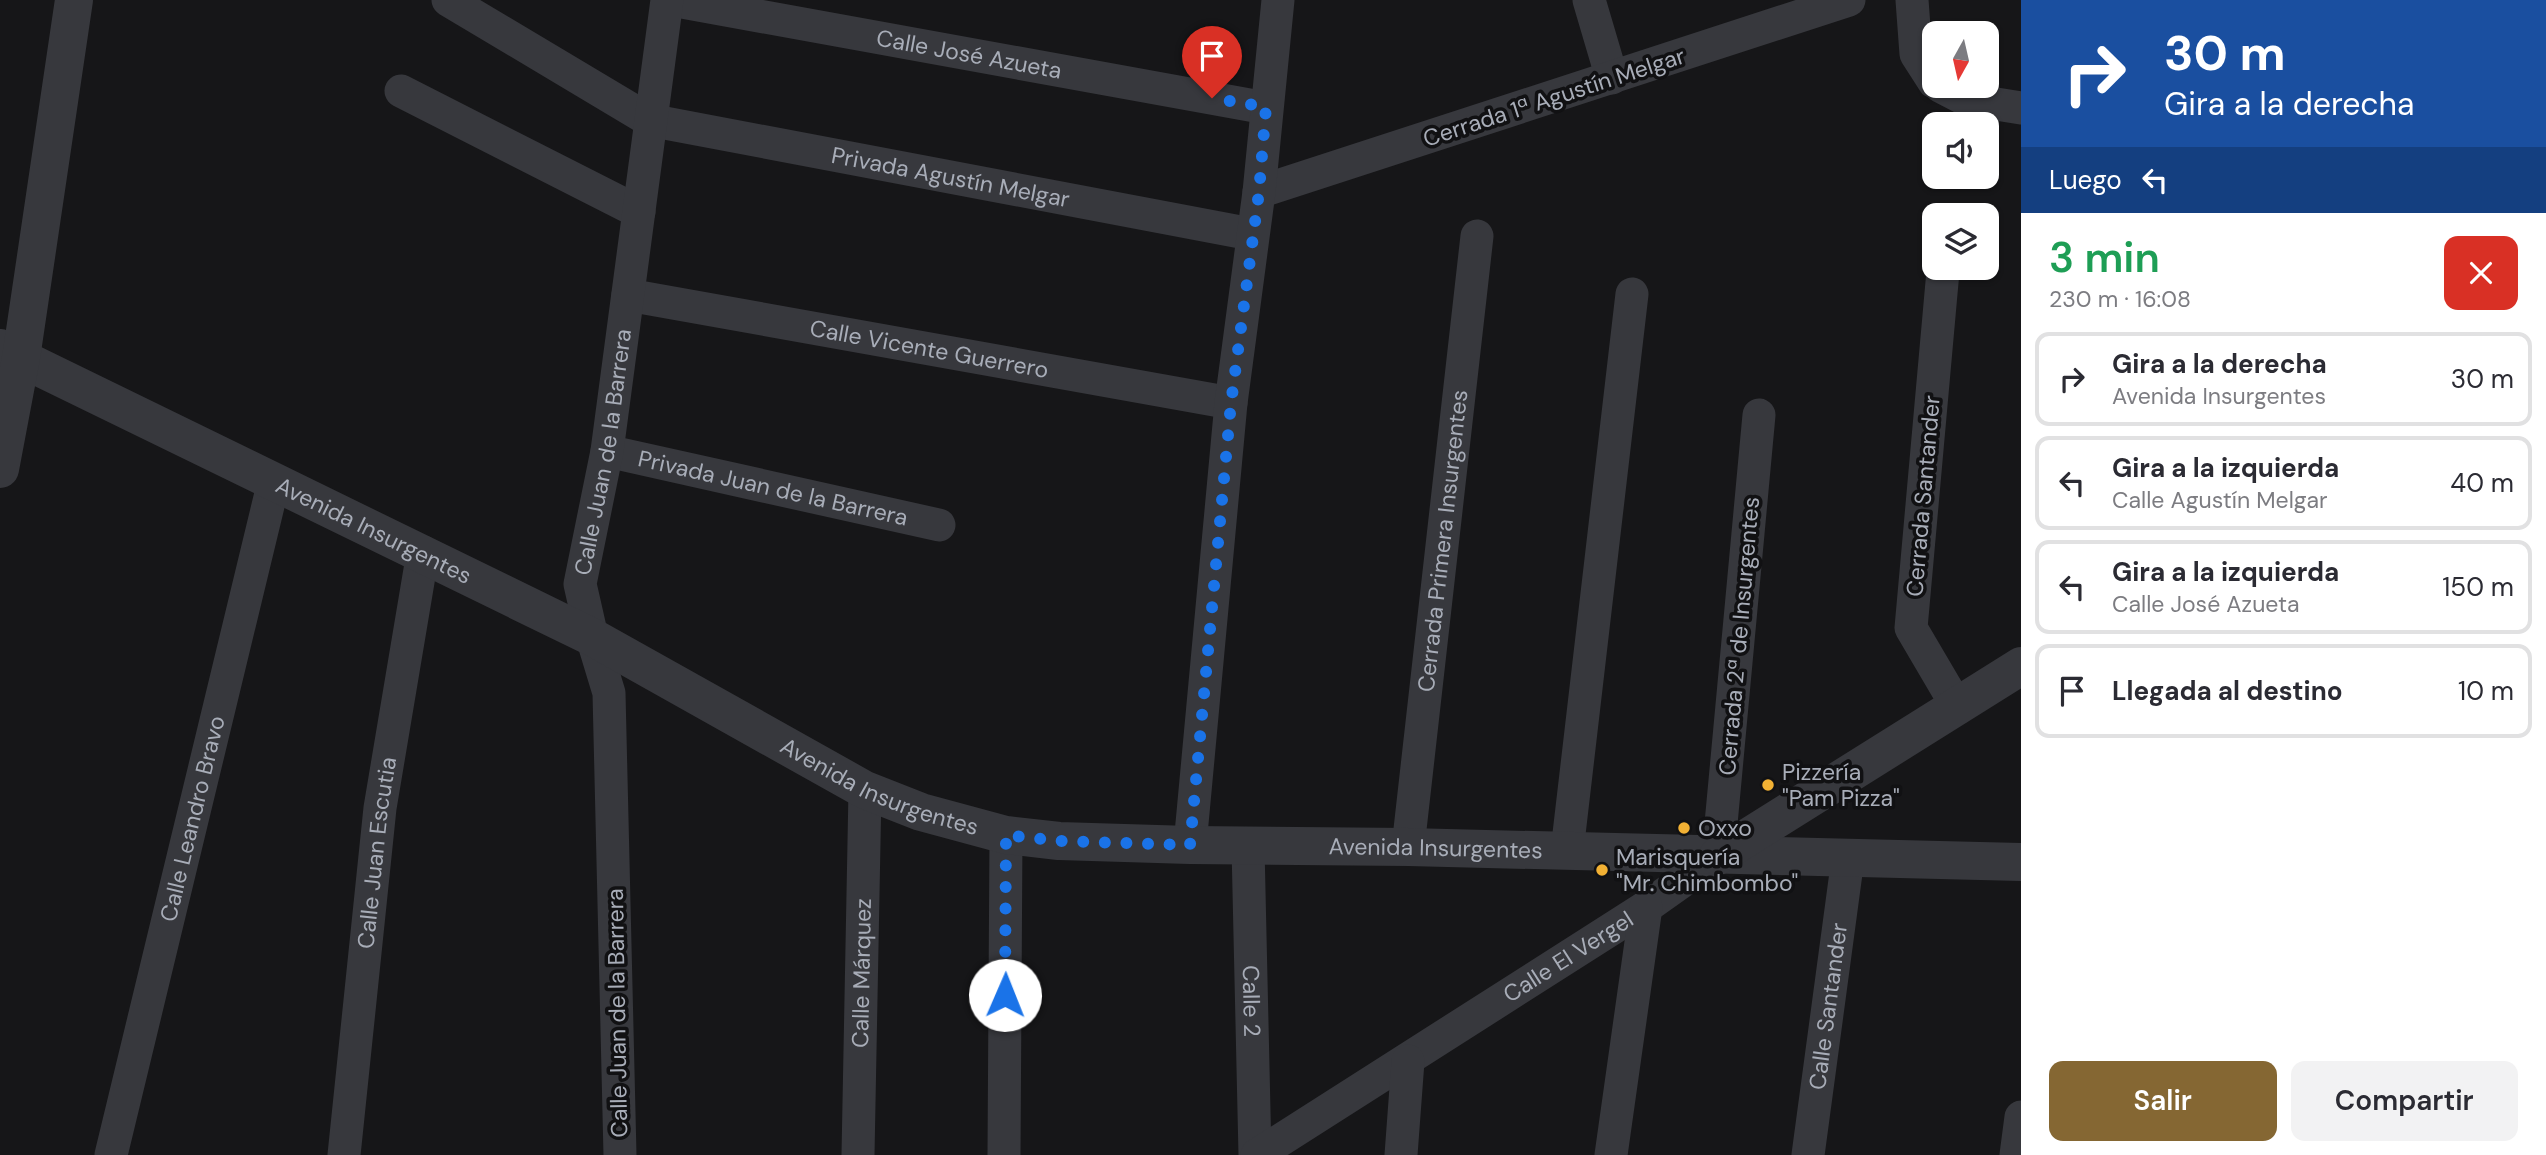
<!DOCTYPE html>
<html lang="es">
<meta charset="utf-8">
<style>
:root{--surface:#fff;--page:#f2f2f3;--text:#2b2b33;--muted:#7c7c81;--line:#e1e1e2;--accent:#856733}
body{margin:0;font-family:"DM Sans",sans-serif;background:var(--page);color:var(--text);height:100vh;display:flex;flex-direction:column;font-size:26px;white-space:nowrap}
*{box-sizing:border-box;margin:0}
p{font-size:23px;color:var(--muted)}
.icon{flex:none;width:38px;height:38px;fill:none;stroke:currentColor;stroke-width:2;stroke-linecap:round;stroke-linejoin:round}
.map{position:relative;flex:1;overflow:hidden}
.sheet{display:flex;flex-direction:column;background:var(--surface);width:525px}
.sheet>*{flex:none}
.hud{background:#1a4fa0;color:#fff;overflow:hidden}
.needle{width:46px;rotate:188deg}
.controls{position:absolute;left:1922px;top:21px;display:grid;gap:14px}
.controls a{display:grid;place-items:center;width:77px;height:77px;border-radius:14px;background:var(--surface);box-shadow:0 2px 5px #0004;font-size:35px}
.pin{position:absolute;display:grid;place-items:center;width:60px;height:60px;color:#fff;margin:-72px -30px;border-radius:50% 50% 50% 0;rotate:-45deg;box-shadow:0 0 7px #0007}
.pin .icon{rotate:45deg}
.me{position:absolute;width:77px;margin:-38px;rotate:1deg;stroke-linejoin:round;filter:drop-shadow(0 0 5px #0008)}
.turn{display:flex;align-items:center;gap:24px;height:147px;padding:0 28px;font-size:32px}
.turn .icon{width:91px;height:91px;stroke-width:2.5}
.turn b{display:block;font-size:49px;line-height:60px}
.then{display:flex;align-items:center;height:66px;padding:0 28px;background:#0003;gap:14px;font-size:26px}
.round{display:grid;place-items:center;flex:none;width:74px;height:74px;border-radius:14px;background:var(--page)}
.head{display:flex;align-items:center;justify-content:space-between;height:119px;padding:0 28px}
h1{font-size:42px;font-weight:600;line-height:52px;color:#1e9e55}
.cta{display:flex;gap:14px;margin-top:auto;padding:14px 28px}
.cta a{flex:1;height:80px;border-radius:14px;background:var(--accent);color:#fff;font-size:28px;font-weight:600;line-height:80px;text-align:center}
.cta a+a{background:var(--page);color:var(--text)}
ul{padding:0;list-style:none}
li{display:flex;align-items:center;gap:21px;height:94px;margin:0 14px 10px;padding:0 14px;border:4px solid var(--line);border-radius:14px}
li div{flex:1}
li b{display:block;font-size:26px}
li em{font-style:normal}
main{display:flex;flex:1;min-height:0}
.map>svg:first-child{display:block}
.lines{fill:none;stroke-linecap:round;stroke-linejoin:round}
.minor{stroke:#37383d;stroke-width:33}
.tertiary{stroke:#37383d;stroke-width:38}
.route{stroke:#1a73e8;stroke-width:12;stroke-dasharray:0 21.6}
.poi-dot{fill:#f2b134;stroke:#111113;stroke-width:2.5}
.labels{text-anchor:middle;stroke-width:7;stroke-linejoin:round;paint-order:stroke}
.street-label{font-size:23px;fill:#a8adb8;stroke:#111113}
.poi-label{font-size:23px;fill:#a8adb8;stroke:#111113;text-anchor:start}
</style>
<main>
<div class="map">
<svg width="2021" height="1155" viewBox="0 0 2021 1155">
<rect width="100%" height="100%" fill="#161618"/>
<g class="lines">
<g class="minor">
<path id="s1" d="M448,0L649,120L1251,234"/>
<path id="s2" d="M671,0L1266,108"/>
<polyline points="1589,0 1612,78"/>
<polyline points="1912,0 1916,54 1934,82"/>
<polyline points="1940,86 1965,99 2021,108"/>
<polyline points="401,91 639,212"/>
<polyline points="1259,192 1849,0"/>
<polyline points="1943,271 1911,628 1958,708"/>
<path id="s3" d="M628,295L1231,403"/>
<path id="s4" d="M607,451L939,525"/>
<polyline points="1190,845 1231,403 1259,192 1278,0"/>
<path id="s5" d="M1248,847L1255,1155"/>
<path id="s6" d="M1408,847L1477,236"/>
<polyline points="1567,851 1632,294"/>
<path id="s7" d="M111,1155L274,481"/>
<path id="s8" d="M344,1155L380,808L423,552"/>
<path id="s9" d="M620,1155L609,693L592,637L580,584L607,451L667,0"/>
<path id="s10" d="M858,1155L865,790"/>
<polyline points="1004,1155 1006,835"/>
<path id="s11" d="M1257,1155L1646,907L1718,856L1759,415"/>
<polyline points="1401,1155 1408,1061"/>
<polyline points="1611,1155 1646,907"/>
<path id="s12" d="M1808,1155L1848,858"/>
<polyline points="2016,1155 2021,1117"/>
</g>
<g class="tertiary">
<path id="s13" d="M0,348L592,637L865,790L921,812L1006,835L1059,841L1190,845L1408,847L2021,862"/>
<polyline points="0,469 21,358 74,0"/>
<polyline points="1718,856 2021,666"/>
</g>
</g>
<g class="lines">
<polyline class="route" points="1005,995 1006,835 1059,841 1190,845 1231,403 1259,192 1266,107 1212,98"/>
</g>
<g class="poi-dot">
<circle cx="1768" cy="785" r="7"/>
<circle cx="1684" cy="828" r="7"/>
<circle cx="1602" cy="870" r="7"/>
</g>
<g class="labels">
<g class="street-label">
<text dy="8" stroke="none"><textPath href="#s2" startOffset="303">Calle José Azueta</textPath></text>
<text transform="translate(1554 97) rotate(-18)" y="8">Cerrada 1ª Agustín Melgar</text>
<text dy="8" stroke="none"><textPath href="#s1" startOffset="541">Privada Agustín Melgar</textPath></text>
<text dy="8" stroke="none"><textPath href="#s3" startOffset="306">Calle Vicente Guerrero</textPath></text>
<text dy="8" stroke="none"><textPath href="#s9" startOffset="709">Calle Juan de la Barrera</textPath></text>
<text dy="8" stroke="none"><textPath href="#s4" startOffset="170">Privada Juan de la Barrera</textPath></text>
<text transform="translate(1923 496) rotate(-85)" y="8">Cerrada Santander</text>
<text dy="8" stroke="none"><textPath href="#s13" startOffset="416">Avenida Insurgentes</textPath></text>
<text dy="8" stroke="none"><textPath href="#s6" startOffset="308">Cerrada Primera Insurgentes</textPath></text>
<text transform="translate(1739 636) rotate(-85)" y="8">Cerrada 2ª de Insurgentes</text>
<text dy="8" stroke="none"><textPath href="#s13" startOffset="984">Avenida Insurgentes</textPath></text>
<text dy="8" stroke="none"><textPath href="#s7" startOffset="346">Calle Leandro Bravo</textPath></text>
<text dy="8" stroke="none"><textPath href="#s13" startOffset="1550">Avenida Insurgentes</textPath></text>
<text dy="8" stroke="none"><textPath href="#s8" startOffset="304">Calle Juan Escutia</textPath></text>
<text dy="8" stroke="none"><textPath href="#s11" startOffset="369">Calle El Vergel</textPath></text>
<text dy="8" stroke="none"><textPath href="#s10" startOffset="182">Calle Márquez</textPath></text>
<text dy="8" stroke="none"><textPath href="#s5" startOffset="154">Calle 2</textPath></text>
<text dy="8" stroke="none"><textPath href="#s12" startOffset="150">Calle Santander</textPath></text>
<text transform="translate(617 1013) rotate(-91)" y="8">Calle Juan de la Barrera</text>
</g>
<g class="poi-label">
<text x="1782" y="780">Pizzería<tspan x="1782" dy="26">"Pam Pizza"</tspan></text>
<text x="1698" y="836">Oxxo</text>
<text x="1616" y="865">Marisquería<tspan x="1616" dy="26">"Mr. Chimbombo"</tspan></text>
</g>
</g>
</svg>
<div class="controls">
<a><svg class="needle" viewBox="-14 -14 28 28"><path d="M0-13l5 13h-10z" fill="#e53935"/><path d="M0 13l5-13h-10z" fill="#7c7c81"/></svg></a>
<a><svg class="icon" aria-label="sound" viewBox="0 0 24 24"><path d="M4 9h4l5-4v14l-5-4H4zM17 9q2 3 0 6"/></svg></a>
<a><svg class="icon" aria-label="layers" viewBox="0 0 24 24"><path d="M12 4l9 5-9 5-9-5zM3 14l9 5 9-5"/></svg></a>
</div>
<div class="pin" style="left:1212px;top:98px;background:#d93025"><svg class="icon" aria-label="arrive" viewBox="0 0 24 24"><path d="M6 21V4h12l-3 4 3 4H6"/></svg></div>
<svg class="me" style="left:1005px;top:995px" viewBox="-20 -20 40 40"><circle r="19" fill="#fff"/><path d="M0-13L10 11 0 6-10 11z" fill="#1a73e8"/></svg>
</div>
<section class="sheet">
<div class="hud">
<div class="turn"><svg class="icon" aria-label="right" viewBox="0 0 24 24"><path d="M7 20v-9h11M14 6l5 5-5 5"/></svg><div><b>30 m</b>Gira a la derecha</div></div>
<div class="then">Luego<svg class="icon" aria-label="left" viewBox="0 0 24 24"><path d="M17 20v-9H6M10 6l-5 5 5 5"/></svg></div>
</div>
<div class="head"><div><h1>3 min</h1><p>230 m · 16:08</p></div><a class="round" style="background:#d93025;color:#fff"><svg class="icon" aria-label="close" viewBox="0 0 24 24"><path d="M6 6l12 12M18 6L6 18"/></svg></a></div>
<ul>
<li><svg class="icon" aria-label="right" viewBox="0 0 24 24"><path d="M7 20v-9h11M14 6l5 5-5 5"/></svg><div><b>Gira a la derecha</b><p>Avenida Insurgentes</p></div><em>30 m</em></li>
<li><svg class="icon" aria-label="left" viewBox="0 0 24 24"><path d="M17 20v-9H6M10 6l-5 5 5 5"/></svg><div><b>Gira a la izquierda</b><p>Calle Agustín Melgar</p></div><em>40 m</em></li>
<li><svg class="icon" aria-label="left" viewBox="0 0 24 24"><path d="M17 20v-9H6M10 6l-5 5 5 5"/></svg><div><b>Gira a la izquierda</b><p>Calle José Azueta</p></div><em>150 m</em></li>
<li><svg class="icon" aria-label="arrive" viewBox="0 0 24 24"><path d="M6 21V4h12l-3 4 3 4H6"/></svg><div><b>Llegada al destino</b></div><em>10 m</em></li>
</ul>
<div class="cta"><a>Salir</a><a>Compartir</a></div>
</section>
</main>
